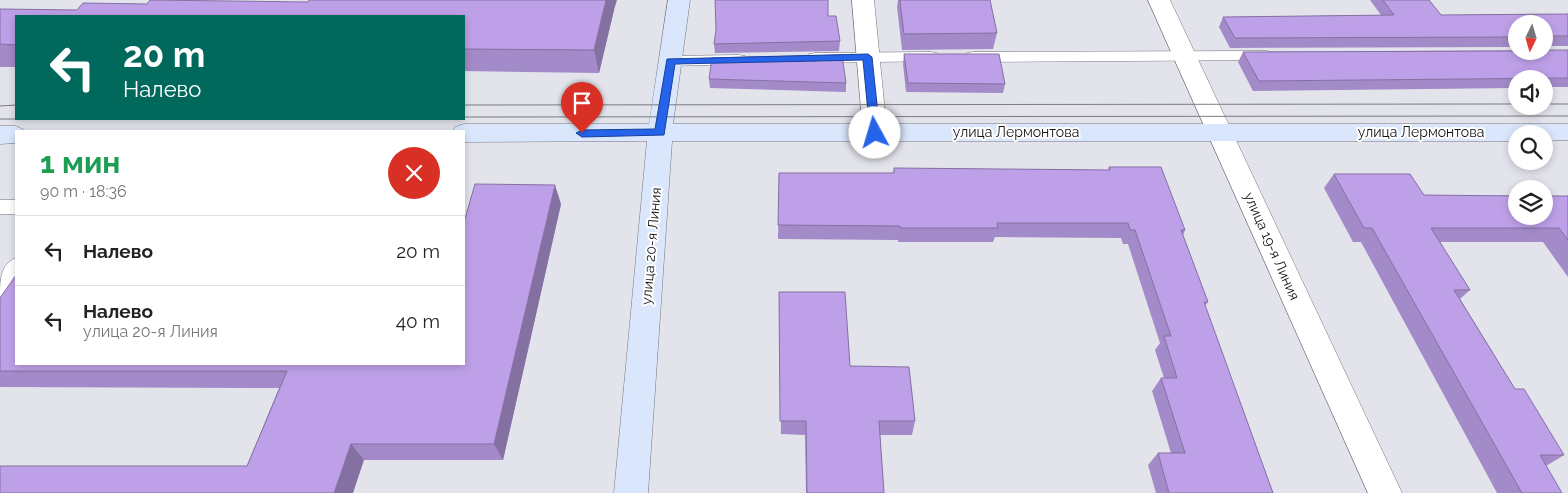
<!DOCTYPE html>
<html lang="ru">
<meta charset="utf-8">
<style>
:root{--surface:#fff;--page:#f6f6f6;--text:#222;--muted:#767676;--line:#e0e0e0}
body{margin:0;font-family:Raleway,sans-serif;background:var(--page);color:var(--text);height:100vh;display:flex;flex-direction:column;font-size:19px;white-space:nowrap}
*{box-sizing:border-box;margin:0}
p{font-size:16px;color:var(--muted)}
.icon{flex:none;width:28px;height:28px;fill:none;stroke:currentColor;stroke-width:2;stroke-linecap:round;stroke-linejoin:round}
.map{position:relative;flex:1;overflow:hidden}
.details{position:absolute;left:15px;top:130px;width:450px;height:235px;display:flex;flex-direction:column;background:var(--surface);border-radius:0px;box-shadow:0 2px 8px #0003}
.details>*{flex:none}
.top-card{position:absolute;left:15px;top:15px;width:450px;height:105px;border-radius:0px;box-shadow:0 2px 8px #0003;background:#00695c;color:#fff;overflow:hidden}
.needle{width:32px;rotate:185deg}
.fabs{position:absolute;left:1508px;top:15px;display:grid;gap:10px}
.fabs a{display:grid;place-items:center;width:45px;height:45px;border-radius:50%;background:var(--surface);box-shadow:0 2px 8px #0003;font-size:25px}
.pin{position:absolute;display:grid;place-items:center;width:42px;height:42px;color:#fff;margin:-51px -21px;border-radius:50% 50% 50% 0;rotate:-45deg;box-shadow:0 0 5px #0007}
.pin .icon{rotate:45deg}
.me{position:absolute;width:55px;margin:-28px;rotate:354deg;stroke-linejoin:round;filter:drop-shadow(0 0 4px #0008)}
.turn{display:flex;align-items:center;gap:18px;height:105px;padding:0 25px;font-size:22px}
.turn .icon{width:65px;height:65px;stroke-width:2.5}
.turn b{display:block;font-size:35px;line-height:42px}
.round{display:grid;place-items:center;flex:none;width:52px;height:52px;border-radius:26px;background:var(--page)}
.headline{display:flex;align-items:center;justify-content:space-between;height:85px;padding:0 25px}
h1{font-size:30px;font-weight:700;line-height:38px;color:#1e9e55}
ul{padding:0;list-style:none}
li{display:flex;align-items:center;gap:15px;height:70px;padding:0 25px;border-top:1px solid var(--line)}
li div{flex:1}
li b{display:block;font-size:19px}
li em{font-style:normal}
.map>svg:first-child{display:block}
.lines{fill:none;stroke-linecap:round;stroke-linejoin:round}
.lane-casing{stroke:#75767d;stroke-width:1}
.street-casing{stroke:#75767d;stroke-width:1}
.secondary-casing{stroke:#75767d;stroke-width:1}
.lane{fill:#fff;fill-rule:evenodd}
.street{fill:#fff;fill-rule:evenodd}
.secondary{fill:#d9e6fc;fill-rule:evenodd}
.tram{stroke:#7b7b81;stroke-width:1}
.wall{fill:#a38ac8}
.shaded-wall{fill:#8570a2}
.building{fill:#bea0e8;stroke:#8570a2}
.route{fill:#2563eb;stroke:#184099}
.labels{text-anchor:middle;stroke-width:4;stroke-linejoin:round;paint-order:stroke}
.street-label{font-size:14px;fill:#141417;stroke:#fff}
</style>
<div class="map">
<svg width="1568" height="493" viewBox="0 0 1568 493">
<rect width="100%" height="100%" fill="#e2e3eb"/>
<g class="lines">
<defs>
<g id="lane">
<polygon points="1266,51 1272,52 1274,56 1272,60 973,62 967,61 965,57 967,53 973,52"/>
<polygon points="931,52 937,53 939,57 937,61 815,63 809,62 807,58 809,54 815,53"/>
<polygon points="739,55 745,56 747,60 745,64 670,66 664,65 662,61 664,57 670,56"/>
<rect x="0" y="200" width="16" height="14"/>
<path d="M16,258C17,274 18,291 0,297C0,281 0,264 16,258Z"/>
</g>
<g id="street">
<polygon points="852,0 874,0 887,133 884,139 875,142 866,139 863,133"/>
<polygon points="1148,0 1170,0 1402,493 1368,493"/>
</g>
<g id="secondary">
<polygon points="668,0 690,0 673,124 1568,124 1568,140 1544,141 1544,134 1516,134 1516,141 672,141 648,493 614,493 647,141 464,142 464,131 453,131 455,127 464,124 649,124"/>
<polygon points="0,126 16,126 26,131 16,131 16,143 0,144"/>
</g>
</defs>
<use href="#lane" class="lane-casing"/>
<use href="#street" class="street-casing"/>
<use href="#secondary" class="secondary-casing"/>
<use href="#lane" class="lane"/>
<use href="#street" class="street"/>
<use href="#secondary" class="secondary"/>
<g class="tram">
<polyline points="1544,104 1568,104"/>
<polyline points="464,105 1516,104"/>
<polyline points="0,106 16,105"/>
<polyline points="464,117 1568,116"/>
<polyline points="0,119 16,119"/>
</g>
</g>
<g class="wall">
<polygon points="898,0 990,0 997,33 993,49 902,50 897,7"/>
<polygon points="1370,0 1429,0 1441,15 1568,14 1568,46 1545,46 1544,47 1544,24 1516,24 1516,47 1230,48 1219,27 1223,17 1381,15"/>
<polygon points="0,9 77,10 614,10 599,73 464,71 464,16 16,16 16,67 0,67"/>
<polygon points="828,16 840,41 839,51 715,53 714,44"/>
<polygon points="1568,50 1568,87 1544,87 1544,79 1516,79 1516,88 1253,91 1238,62 1243,52"/>
<polygon points="904,54 1005,84 1003,93 906,92 903,64"/>
<polygon points="709,79 846,83 846,92 710,88"/>
<polygon points="1109,167 1185,230 1183,235 1208,302 1205,306 1273,493 1156,493 1148,465 1158,453 1171,453 1152,391 1161,378 1164,378 1155,350 1160,343 1128,244 1123,244 1121,238 995,237 993,242 898,242 898,240 778,239 779,173 893,173 894,168 1108,170"/>
<polygon points="1334,174 1424,195 1568,196 1568,277 1543,242 1440,242 1470,290 1460,299 1515,389 1564,455 1546,466 1562,493 1497,493 1361,242 1353,242 1324,188"/>
<polygon points="561,204 503,460 364,460 247,466 279,388 0,387 0,298 464,364"/>
<polygon points="779,292 850,366 915,421 912,435 880,435 884,493 806,493 805,435 781,434"/>
</g>
<g class="shaded-wall">
<polygon points="606,0 617,0 614,10 599,73 594,50"/>
<polygon points="555,185 561,204 503,460 494,444"/>
<polygon points="351,444 364,460 353,493 334,493"/>
</g>
<g class="building">
<polygon points="150,0 308,2 309,0 606,0 594,50 464,49 464,16 16,16 16,45 0,44 0,9 77,10 83,3 147,4"/>
<polygon points="715,0 828,0 828,16 836,16 840,41 714,44 716,29"/>
<polygon points="900,0 990,0 997,33 904,34"/>
<polygon points="1383,0 1429,0 1441,15 1568,14 1568,36 1552,36 1550,40 1544,40 1544,24 1516,24 1516,37 1235,38 1223,17 1394,15"/>
<polygon points="1544,50 1568,50 1568,78 1259,81 1243,52 1516,51 1544,51"/>
<polygon points="904,54 999,54 1005,84 908,83"/>
<polygon points="842,55 846,83 709,79 712,58"/>
<polygon points="1109,167 1161,167 1185,230 1181,230 1208,302 1204,302 1273,493 1169,493 1158,453 1185,453 1161,378 1177,378 1164,336 1171,336 1135,230 1130,230 1128,223 997,223 998,228 900,228 900,226 778,225 779,173 894,173 894,168 1110,170"/>
<polygon points="1334,174 1410,174 1424,195 1516,196 1516,216 1544,216 1544,196 1568,196 1568,240 1559,228 1431,228 1470,290 1454,290 1515,389 1524,389 1564,455 1540,455 1562,493 1522,493 1372,228 1364,228"/>
<polygon points="475,184 555,185 494,444 351,444 334,493 0,493 0,466 247,466 287,371 0,371 0,298 16,275 16,364 464,364 464,222"/>
<polygon points="779,292 845,292 850,366 909,367 915,421 879,421 884,493 807,493 806,421 780,421"/>
</g>
<polygon class="route" points="868,54 872,57 880,133 875,136 870,133 863,60 675,64 664,135 582,137 576,133 582,130 655,129 667,59"/>
<g class="labels">
<g class="street-label">
<text x="1016" y="137">улица Лермонтова</text>
<text x="1421" y="137">улица Лермонтова</text>
<text transform="translate(651 246) rotate(-85)" y="5">улица 20-я Линия</text>
<text transform="translate(1272 246) rotate(66)" y="5">улица 19-я Линия</text>
</g>
</g>
</svg>
<div class="fabs">
<a><svg class="needle" viewBox="-14 -14 28 28"><path d="M0-13l5 13h-10z" fill="#e53935"/><path d="M0 13l5-13h-10z" fill="#767676"/></svg></a>
<a><svg class="icon" aria-label="sound" viewBox="0 0 24 24"><path d="M4 9h4l5-4v14l-5-4H4zM17 9q2 3 0 6"/></svg></a>
<a><svg class="icon" aria-label="search" viewBox="0 0 24 24"><circle cx="10" cy="10" r="6"/><path d="M15 15l6 6"/></svg></a>
<a><svg class="icon" aria-label="layers" viewBox="0 0 24 24"><path d="M12 4l9 5-9 5-9-5zM3 14l9 5 9-5"/></svg></a>
</div>
<div class="pin" style="left:582px;top:133px;background:#d93025"><svg class="icon" aria-label="arrive" viewBox="0 0 24 24"><path d="M6 21V4h12l-3 4 3 4H6"/></svg></div>
<svg class="me" style="left:875px;top:133px" viewBox="-20 -20 40 40"><circle r="19" fill="#fff"/><path d="M0-13L10 11 0 6-10 11z" fill="#2563eb"/></svg>
<div class="top-card">
<div class="turn"><svg class="icon" aria-label="left" viewBox="0 0 24 24"><path d="M17 20v-9H6M10 6l-5 5 5 5"/></svg><div><b>20 m</b>Налево</div></div>
</div>
<section class="details">
<div class="headline"><div><h1>1 мин</h1><p>90 m · 18:36</p></div><a class="round" style="background:#d93025;color:#fff"><svg class="icon" aria-label="close" viewBox="0 0 24 24"><path d="M6 6l12 12M18 6L6 18"/></svg></a></div>
<ul>
<li><svg class="icon" aria-label="left" viewBox="0 0 24 24"><path d="M17 20v-9H6M10 6l-5 5 5 5"/></svg><div><b>Налево</b></div><em>20 m</em></li>
<li><svg class="icon" aria-label="left" viewBox="0 0 24 24"><path d="M17 20v-9H6M10 6l-5 5 5 5"/></svg><div><b>Налево</b><p>улица 20-я Линия</p></div><em>40 m</em></li>
</ul>
</section>
</div>
